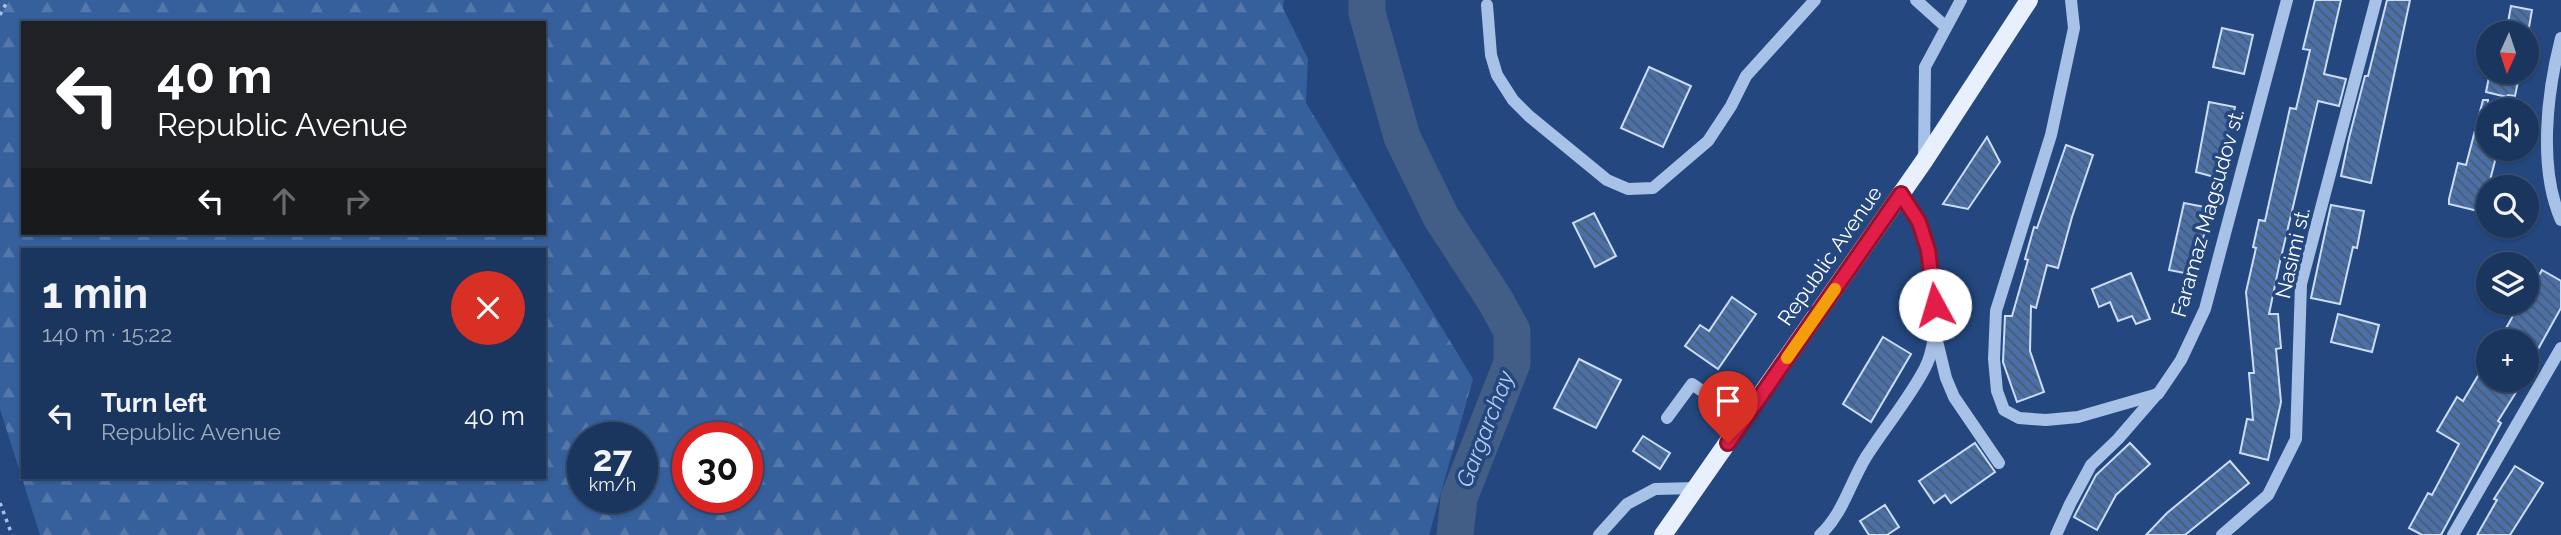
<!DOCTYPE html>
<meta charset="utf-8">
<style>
:root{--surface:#1a355e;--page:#233d64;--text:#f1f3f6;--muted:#9fabbc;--line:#385073}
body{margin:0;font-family:Raleway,sans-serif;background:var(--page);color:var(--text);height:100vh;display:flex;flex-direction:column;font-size:26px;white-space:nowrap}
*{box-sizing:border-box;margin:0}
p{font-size:23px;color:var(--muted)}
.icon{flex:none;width:38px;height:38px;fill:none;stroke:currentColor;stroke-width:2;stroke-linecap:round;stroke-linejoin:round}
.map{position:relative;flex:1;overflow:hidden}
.drawer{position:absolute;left:21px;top:248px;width:525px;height:231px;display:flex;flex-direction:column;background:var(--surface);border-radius:0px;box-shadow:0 2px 5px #0004,0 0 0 2px var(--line)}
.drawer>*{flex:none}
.guide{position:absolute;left:21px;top:21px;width:525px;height:214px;border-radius:0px;box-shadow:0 2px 5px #0004,0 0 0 2px var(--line);background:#202124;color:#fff;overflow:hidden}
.needle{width:46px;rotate:183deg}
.buttons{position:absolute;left:2476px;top:21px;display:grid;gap:14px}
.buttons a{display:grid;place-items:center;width:63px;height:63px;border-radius:50%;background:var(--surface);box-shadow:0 2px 5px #0004,0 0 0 2px var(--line);font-size:35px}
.speed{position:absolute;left:567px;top:422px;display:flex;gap:14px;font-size:35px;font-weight:700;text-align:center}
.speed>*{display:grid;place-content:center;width:91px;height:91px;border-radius:50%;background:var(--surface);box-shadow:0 2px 5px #0004,0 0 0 2px var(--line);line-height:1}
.speed small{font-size:18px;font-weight:400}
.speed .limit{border:10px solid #d22;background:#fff;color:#111}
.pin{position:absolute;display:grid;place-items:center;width:60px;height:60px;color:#fff;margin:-72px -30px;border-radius:50% 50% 50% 0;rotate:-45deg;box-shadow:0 0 7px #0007}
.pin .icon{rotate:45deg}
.me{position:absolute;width:77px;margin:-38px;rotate:354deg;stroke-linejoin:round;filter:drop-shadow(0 0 5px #0008)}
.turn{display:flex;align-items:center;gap:24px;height:147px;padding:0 21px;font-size:32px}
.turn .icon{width:91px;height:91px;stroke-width:2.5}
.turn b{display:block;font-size:49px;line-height:60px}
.lanes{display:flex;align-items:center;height:66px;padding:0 21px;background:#0003;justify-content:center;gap:35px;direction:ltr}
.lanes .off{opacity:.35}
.round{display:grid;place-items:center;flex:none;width:74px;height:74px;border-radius:37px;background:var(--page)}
.headline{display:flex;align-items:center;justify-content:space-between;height:119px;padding:0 21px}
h1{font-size:42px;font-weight:700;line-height:52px}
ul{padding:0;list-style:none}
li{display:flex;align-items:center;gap:21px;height:98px;padding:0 21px}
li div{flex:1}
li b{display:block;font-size:26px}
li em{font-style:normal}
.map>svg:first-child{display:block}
.forest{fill:url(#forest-firs);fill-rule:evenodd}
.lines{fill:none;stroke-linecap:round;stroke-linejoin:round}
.river{stroke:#435e86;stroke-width:37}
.building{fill:url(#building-back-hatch);stroke:#cbdcf5;stroke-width:2}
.path{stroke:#a8c1e6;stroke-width:3.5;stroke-dasharray:3.5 5;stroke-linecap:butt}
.minor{stroke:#a8c1e6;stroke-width:12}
.major{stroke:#e9f0fd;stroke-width:18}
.route-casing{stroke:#92132f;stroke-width:18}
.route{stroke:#e11d48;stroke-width:12}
.slow{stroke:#f59e0b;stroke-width:12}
.labels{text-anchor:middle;stroke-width:7;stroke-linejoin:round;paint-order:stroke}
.street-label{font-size:21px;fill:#fff;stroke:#23477e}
.water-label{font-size:23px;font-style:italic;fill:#b3cbee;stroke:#23477e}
</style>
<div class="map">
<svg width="2561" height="535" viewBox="0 0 2561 535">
<defs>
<pattern id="forest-firs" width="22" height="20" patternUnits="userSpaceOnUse" patternTransform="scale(1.75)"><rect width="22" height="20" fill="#36609c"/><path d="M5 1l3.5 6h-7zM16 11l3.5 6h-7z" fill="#5478ab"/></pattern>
<pattern id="building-back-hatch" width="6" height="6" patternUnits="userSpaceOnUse" patternTransform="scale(1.75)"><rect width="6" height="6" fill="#4b70a7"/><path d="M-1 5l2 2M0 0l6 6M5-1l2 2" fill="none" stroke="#4c5a70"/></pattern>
</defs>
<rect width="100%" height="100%" fill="#23477e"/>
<path class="forest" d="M0,0H1284L1283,8L1308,59L1306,103L1473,379L1429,535H40L0,409ZM23,23H544V233H23ZM23,250H544V478H23ZM583,438H642V497H583ZM688,438H747V497H688Z"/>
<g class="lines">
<polyline class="river" points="1367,0 1367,13 1402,137 1441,217 1495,300 1512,331 1512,363 1459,498 1455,535"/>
</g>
<g class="building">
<polygon points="2315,0 2341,0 2324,74 2346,79 2339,106 2318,101 2279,266 2269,314 2278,314 2281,348 2276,349 2281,402 2268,460 2240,453 2247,419 2253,420 2249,373 2254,373 2246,292 2256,248 2253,247 2259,220 2265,221 2290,108 2296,109 2310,50 2303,49"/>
<polygon points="2387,0 2410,0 2371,183 2341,176 2349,138 2365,76 2368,76"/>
<polygon points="2511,6 2532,10 2528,33 2506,33"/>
<polygon points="2222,28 2253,35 2244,74 2213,67"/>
<polygon points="1649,67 1691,86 1663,147 1621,128"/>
<polygon points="2490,72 2520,72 2515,96 2508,95 2507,97 2486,92"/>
<polygon points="2483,100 2488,100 2488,149 2498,149 2482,212 2449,204 2449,199 2458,163 2466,165"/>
<polygon points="2209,102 2235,107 2218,178 2196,172"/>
<polygon points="1987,137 2000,162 1968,209 1943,204"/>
<polygon points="2066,145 2093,155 2072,217 2058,268 2047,265 2036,308 2031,306 2030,351 2044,392 2017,402 2003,362 2005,316 2012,316 2028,260 2025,259 2034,227 2037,228"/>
<polygon points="2184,203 2210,208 2195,275 2169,270"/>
<polygon points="2331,205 2364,211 2357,248 2353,247 2340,304 2311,298"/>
<polygon points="1594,213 1616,256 1595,267 1573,223"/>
<polygon points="2542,270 2561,281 2561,308 2527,369 2527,341 2499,341 2520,303 2527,303 2527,297"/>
<polygon points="2131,273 2150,319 2136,324 2132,316 2118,321 2110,302 2099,307 2092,289"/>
<polygon points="1732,297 1756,314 1718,369 1685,346 1700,325 1709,331"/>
<polygon points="2338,314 2379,325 2372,352 2331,342"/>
<polygon points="1883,337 1911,354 1871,422 1843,404"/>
<polygon points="1579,359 1621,380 1596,428 1554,408"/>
<polygon points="2488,359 2488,380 2521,380 2520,386 2498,421 2501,423 2441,535 2422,535 2409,528 2428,493 2432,495 2459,444 2437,431 2457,397 2463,401"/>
<polygon points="1643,436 1670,453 1660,469 1633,451"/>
<polygon points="1975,443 1995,472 1951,503 1945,495 1934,503 1919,481"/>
<polygon points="2130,443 2150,464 2116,495 2097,530 2074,517 2096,475"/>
<polygon points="2230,461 2249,483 2185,535 2146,535 2167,513"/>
<polygon points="2515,466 2543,483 2510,535 2477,535 2497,500 2494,499"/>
<polygon points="1885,505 1899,527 1887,535 1869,535 1860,521"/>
</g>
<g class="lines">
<g class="path">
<polyline points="0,15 8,0"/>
<polyline points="0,503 12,535"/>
</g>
<g class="minor">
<polyline points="1916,0 1946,27"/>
<polyline points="2071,0 2074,28 2051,135 1996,311 1994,359 1997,391 2004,410 2019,418 2046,420 2078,417 2158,394 2181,360 2205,309 2287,0"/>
<polyline points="1487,5 1491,55 1497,75 1513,100 1529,116 1607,180 1628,189 1653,188 1708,141 1731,106 1746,76 1815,0"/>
<path d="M2561,38C2547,92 2538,168 2561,220"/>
<polyline points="1924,160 1925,67 1961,0"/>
<polyline points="1936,337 1946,378 1954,397 1999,463"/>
<polyline points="1667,418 1692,384 1744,420"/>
<polyline points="1599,535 1627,504 1655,489 1697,488"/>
<path d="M1820,535C1843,514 1850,483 1866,457C1885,427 1909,399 1925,368C1943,334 1936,254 1918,221C1913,212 1907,203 1901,194"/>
<polyline points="2056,535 2070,504 2091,465 2118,439 2157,394"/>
<polyline points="2222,535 2268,495 2296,439 2301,284 2376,0"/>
<polyline points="2453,535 2561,348"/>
</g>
<polyline class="major" points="1663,535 1924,161 2029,0"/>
</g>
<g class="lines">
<defs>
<polyline id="route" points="1728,443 1901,194 1919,222 1928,250 1935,305"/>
</defs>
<use href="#route" class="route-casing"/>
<use href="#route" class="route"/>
<polyline class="slow" points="1787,358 1835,289"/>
</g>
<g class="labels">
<g class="street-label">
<text transform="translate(2208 213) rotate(-74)" y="7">Faramaz Magsudov st.</text>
<text transform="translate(2293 253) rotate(-77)" y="7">Nasimi st.</text>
<text transform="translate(1830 256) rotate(-55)" y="7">Republic Avenue</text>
</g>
<g class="water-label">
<text transform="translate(1485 429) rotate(-69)" y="8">Gargarchay</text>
</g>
</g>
</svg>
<div class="buttons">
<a><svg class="needle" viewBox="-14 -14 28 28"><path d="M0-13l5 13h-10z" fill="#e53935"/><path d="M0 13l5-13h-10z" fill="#9fabbc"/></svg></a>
<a><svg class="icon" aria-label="sound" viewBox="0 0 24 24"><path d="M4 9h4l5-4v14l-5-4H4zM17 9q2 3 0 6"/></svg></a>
<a><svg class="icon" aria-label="search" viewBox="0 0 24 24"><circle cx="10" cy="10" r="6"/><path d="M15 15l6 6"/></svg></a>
<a><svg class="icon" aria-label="layers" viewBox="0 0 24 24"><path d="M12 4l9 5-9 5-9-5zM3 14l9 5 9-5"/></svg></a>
<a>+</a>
</div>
<div class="speed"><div>27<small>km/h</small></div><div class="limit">30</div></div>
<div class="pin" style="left:1728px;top:443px;background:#d93025"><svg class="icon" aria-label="arrive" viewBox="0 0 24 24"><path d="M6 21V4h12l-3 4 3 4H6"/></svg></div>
<svg class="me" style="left:1935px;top:305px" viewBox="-20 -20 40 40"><circle r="19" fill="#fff"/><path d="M0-13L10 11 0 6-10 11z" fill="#e11d48"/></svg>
<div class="guide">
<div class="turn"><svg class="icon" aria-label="left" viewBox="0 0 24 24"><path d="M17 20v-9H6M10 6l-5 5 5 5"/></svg><div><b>40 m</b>Republic Avenue</div></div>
<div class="lanes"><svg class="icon" aria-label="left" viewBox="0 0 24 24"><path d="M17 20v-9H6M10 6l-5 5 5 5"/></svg><svg class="icon off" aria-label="ahead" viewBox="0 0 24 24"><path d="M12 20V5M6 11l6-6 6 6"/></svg><svg class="icon off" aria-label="right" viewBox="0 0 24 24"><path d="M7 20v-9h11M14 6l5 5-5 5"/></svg></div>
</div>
<section class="drawer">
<div class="headline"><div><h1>1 min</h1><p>140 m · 15:22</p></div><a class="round" style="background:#d93025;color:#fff"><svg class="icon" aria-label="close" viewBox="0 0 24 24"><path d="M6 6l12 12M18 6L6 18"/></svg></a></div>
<ul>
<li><svg class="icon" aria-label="left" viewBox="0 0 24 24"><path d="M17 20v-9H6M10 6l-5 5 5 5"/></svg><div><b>Turn left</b><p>Republic Avenue</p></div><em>40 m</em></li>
</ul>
</section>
</div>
